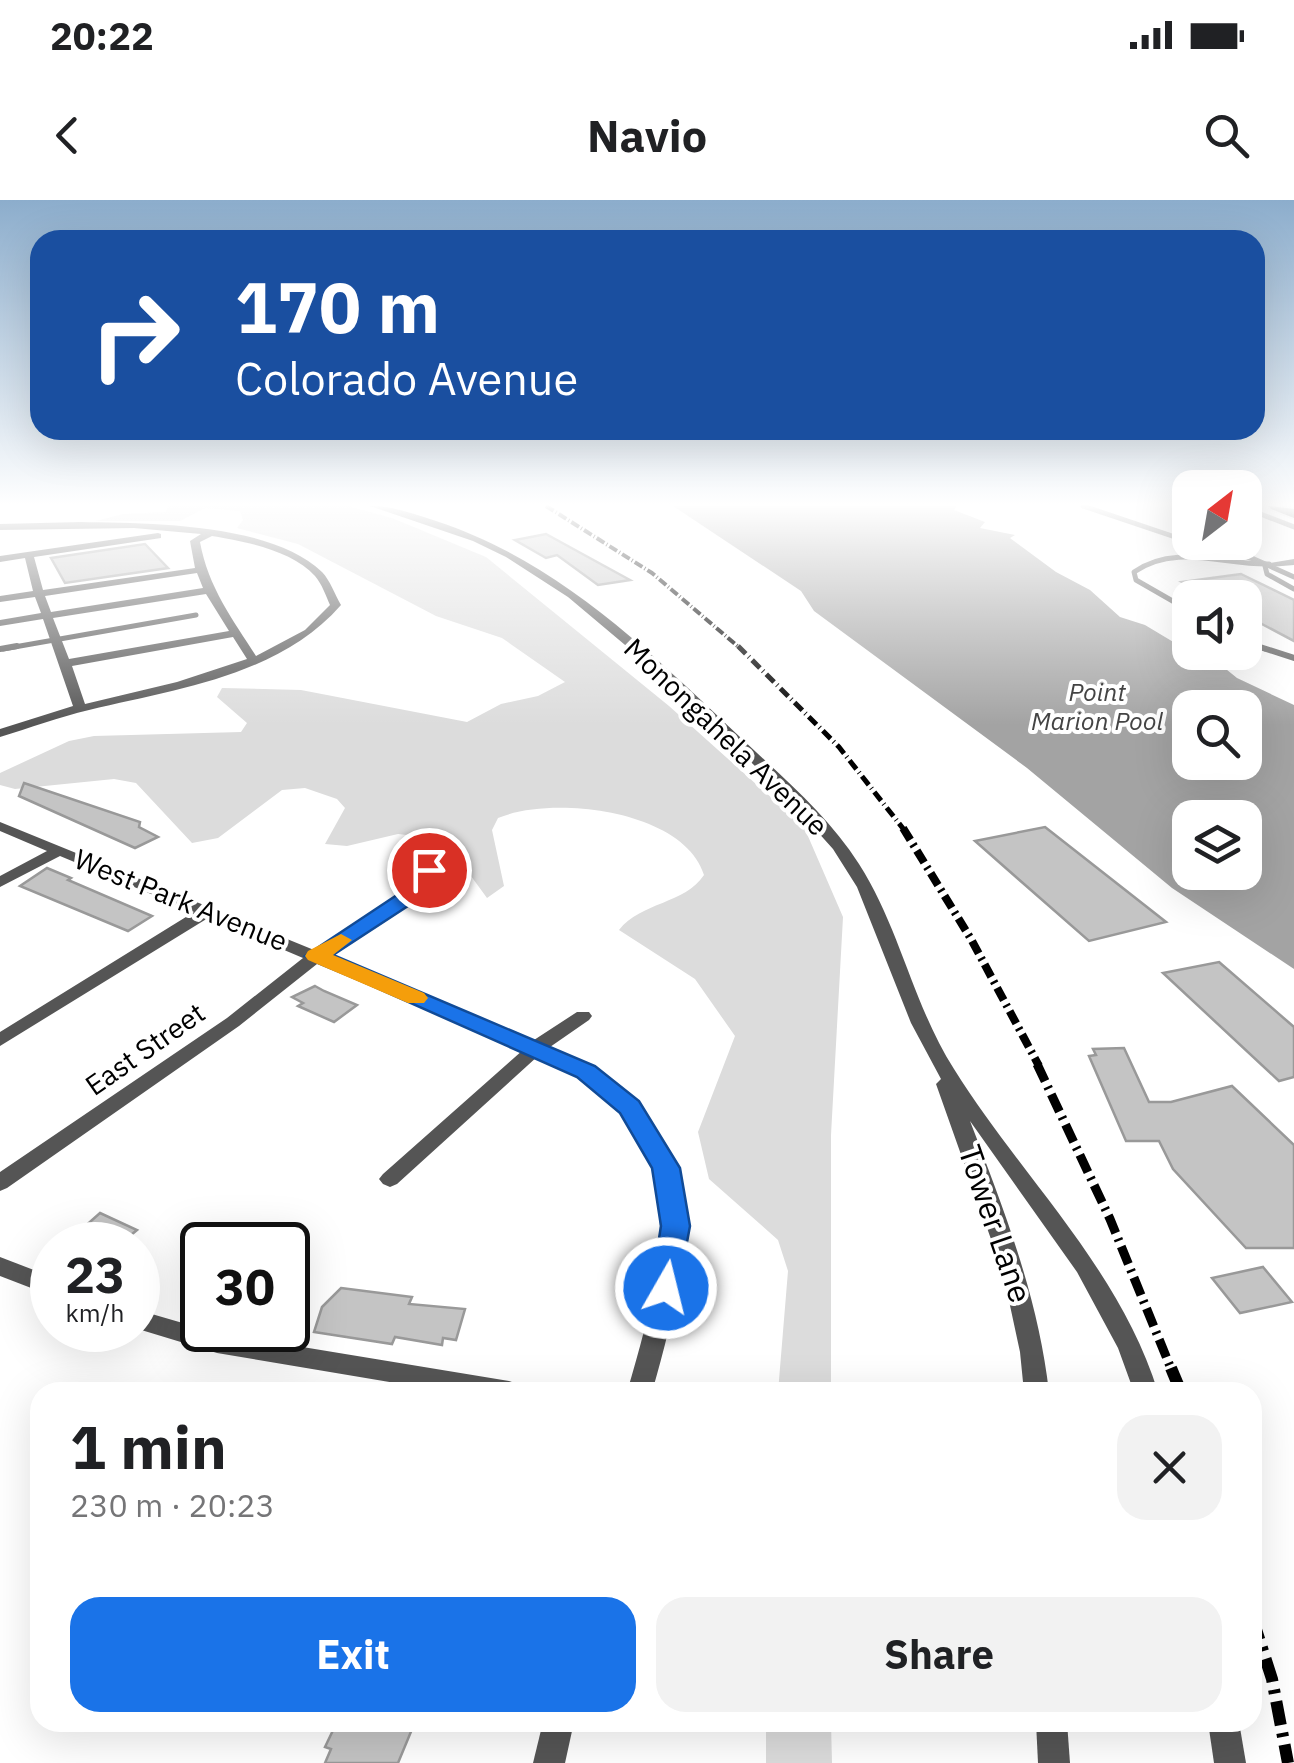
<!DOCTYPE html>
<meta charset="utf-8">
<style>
:root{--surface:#fff;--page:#f2f2f2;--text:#202124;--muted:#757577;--accent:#1a73e8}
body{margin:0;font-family:"IBM Plex Sans",sans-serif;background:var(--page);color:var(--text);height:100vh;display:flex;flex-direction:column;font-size:38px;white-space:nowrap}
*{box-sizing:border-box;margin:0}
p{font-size:32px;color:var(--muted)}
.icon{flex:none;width:55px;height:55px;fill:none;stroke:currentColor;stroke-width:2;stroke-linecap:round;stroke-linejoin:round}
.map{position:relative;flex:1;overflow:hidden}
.drawer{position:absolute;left:30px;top:1182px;width:1232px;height:350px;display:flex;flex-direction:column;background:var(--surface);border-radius:30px;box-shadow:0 10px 40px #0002}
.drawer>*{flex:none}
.hud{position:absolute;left:30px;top:30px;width:1235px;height:210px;border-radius:30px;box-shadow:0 10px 40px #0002;background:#1a4fa0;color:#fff;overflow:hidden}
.needle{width:65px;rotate:31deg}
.tools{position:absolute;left:1172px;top:270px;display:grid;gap:20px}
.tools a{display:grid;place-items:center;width:90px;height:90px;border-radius:20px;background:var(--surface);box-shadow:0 10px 40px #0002;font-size:50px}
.speed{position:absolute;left:30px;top:1022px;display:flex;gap:20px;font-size:50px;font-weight:700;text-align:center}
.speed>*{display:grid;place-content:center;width:130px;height:130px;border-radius:50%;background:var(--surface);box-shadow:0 10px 40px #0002;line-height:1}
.speed small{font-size:25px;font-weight:400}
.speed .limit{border:5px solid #111;border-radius:15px;background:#fff;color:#111}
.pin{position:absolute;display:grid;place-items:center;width:85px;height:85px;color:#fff;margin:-42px;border:5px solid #fff;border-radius:50%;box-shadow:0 2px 10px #0007}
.me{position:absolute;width:110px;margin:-55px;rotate:8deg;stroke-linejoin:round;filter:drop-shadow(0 0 8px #0008)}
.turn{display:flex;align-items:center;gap:35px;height:210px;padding:0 40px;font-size:45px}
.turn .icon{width:130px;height:130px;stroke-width:2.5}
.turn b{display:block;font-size:70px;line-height:85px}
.round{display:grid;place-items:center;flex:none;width:105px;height:105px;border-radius:30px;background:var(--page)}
.overview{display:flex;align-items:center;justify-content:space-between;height:170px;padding:0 40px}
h1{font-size:60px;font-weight:700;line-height:75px}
.primary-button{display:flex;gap:20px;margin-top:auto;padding:20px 40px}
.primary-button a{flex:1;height:115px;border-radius:30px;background:var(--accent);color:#fff;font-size:40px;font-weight:700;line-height:115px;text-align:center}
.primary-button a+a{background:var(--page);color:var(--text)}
.status{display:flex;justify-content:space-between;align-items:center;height:70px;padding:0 50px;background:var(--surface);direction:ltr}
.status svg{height:28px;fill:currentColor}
header{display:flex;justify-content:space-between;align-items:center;height:130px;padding:0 40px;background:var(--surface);font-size:45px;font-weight:700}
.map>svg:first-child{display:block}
.green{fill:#dcdcdc}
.water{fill:#a3a3a3;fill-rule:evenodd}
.building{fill:#c4c4c4;stroke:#999;stroke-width:2.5}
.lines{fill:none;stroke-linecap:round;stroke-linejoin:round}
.primary-casing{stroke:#dbdbdb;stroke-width:4}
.service-far1{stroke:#555;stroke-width:5}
.service{stroke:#555;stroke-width:6}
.minor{fill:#555;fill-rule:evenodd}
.primary{fill:#000;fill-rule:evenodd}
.rail-far4{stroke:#000;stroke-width:4;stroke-dasharray:9 2.5 1 2.5;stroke-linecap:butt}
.rail-far3{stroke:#000;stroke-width:5;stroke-dasharray:11 4 1 4;stroke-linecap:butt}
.rail-far2{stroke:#000;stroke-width:8;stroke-dasharray:14 5 2.5 5;stroke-linecap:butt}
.rail-far1{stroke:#000;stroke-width:9;stroke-dasharray:19 6 2.5 6;stroke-linecap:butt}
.rail{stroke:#000;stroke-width:12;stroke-dasharray:24 8 4 8;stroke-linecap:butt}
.route{fill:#1a73e8;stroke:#114b97;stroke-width:2.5}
.slow{fill:#f59e0b}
.labels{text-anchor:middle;stroke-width:8;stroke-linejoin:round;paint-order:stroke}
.far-water-label{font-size:25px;font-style:italic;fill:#444;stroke:#fff}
.street-label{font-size:28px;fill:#000;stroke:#fff}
.near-street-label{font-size:32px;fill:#000;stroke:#fff}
</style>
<div class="status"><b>20:22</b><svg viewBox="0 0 49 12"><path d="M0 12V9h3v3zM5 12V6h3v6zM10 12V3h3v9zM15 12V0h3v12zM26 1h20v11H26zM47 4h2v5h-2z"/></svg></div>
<header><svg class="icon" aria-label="back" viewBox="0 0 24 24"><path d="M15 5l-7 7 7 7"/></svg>Navio<svg class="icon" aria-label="search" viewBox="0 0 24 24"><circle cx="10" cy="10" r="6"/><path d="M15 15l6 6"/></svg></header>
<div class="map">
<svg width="1294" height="1563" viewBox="0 0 1294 1563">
<rect width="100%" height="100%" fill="#fff"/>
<g class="green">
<path d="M168,306H348L392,318L486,357L669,506L804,627L843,717L831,935V1192H778L788,1071L778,1040L709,979L698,932L735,836L695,779L619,730C641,702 685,704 704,675C684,610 553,595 498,618L492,630L504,686L487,698L444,639L398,634L347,646L325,644L345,608L337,599L305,588L282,590L218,638L192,643L136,583L114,579L15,589L0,585V573L69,541L94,536L241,532L247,523L217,497L222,488L301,490L467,522L501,504L538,496L565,482L502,438L436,416L298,344L237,328L243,320L240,311L205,308L180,321H96L123,314L166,312Z"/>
<polygon points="766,1523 831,1523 832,1563 766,1563"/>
</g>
<path class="water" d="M673,306H956L954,310L985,322L980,328L1015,335L1010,338L1056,372L1090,390L1120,417L1145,425L1190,452L1216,461L1237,478L1294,505V769L1172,688L1027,568L814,411L801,391ZM1190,508H1245V562H1190ZM1190,618H1245V672H1190Z"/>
<g class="building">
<polygon points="546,334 577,351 630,380 598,385 557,355 546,358 515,340"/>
<polygon points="145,344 168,368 65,383 51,358"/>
<polygon points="1241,374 1294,400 1294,441 1245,415 1245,398 1212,398 1182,382"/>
<polygon points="24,583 140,622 139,627 158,637 135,648 19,596"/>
<polygon points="1045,627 1166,722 1089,741 975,641"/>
<polygon points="47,668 71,678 68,680 152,716 128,731 20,686"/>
<polygon points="1219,762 1294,827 1294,877 1279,881 1163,773"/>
<polygon points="315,786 324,791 357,805 334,822 298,806 303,803 292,797"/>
<polygon points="1124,848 1149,902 1171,902 1232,886 1294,945 1294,1048 1246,1048 1173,969 1159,941 1126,941 1089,856 1096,855 1093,849"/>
<polygon points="100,1013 137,1030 119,1045 64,1045"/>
<polygon points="1263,1067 1292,1102 1240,1113 1212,1078"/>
<polygon points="341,1088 412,1097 409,1104 465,1109 456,1140 443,1138 442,1145 395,1137 392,1144 314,1132 322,1107"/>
<polygon points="337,1522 415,1522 398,1563 325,1563 331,1549 325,1547"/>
</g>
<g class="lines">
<defs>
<polygon id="primary" points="1269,306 1294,309 1294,318 1271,309"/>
</defs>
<use href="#primary" class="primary-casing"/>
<g class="service-far1">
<polyline points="1083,306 1190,342"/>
<polyline points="1253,306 1258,313 1294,327"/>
<polyline points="1192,342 1254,359 1294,377"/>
<polyline points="1265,366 1267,374 1294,389"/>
<path d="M1190,411L1136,380L1134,372C1175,343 1223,365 1269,364"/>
<polyline points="1245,442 1265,449"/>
<polyline points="3,449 196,415"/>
</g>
<g class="service">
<polyline points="1257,446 1294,458"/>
<polyline points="0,449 17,446"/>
</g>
<g class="minor">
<path d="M370,306C393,306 414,314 436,321C558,361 649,451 740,537C782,577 828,615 859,664C900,728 913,805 954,869C1022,978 1119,1067 1158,1192H1134L1118,1148L1077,1072L970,921C1004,1010 1038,1096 1049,1192H1024L1020,1152L1003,1073L936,884L941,879L911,823L857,687L833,649L780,590L656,471L568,397L506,357L473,341Z"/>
<path d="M81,322C148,323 271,323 322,372C330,380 335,395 341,405C279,476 176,489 89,510C59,517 30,528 0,537V529L73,506L43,419L0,426V420L41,413L35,397L0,402V396L33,391L25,358L0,362V356L158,333L161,334V338L34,357L43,390L195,368L190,341L201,334L134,328L0,330V324ZM212,336C244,341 293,351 315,376C322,384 326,396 330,405L305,430L256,456C233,420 208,387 200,342ZM197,373L203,388L51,412L45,396ZM206,394L229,431L69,459L53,418ZM233,437L247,459L177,482L85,504L72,466Z"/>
<polygon points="1294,359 1294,365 1269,367 1264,364"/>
<path d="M0,622L314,750L417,684L421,672L397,656L394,653L397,650H407L434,667L437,670L430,689L328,756L534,840L577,812H589L592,816L589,820L550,847C715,917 694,1048 652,1192H627C668,1053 699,926 538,856L397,984L390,987L383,984L379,979L383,974L523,850L317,764L239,826L7,988L0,991V972L227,818L303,758L208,718L0,846V832L194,712L60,656L0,687V676L47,651L0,631Z"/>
<polygon points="0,1057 52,1077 52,1096 0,1076"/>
<polygon points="138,1110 217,1133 509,1181 518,1184 522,1192 449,1192 217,1153 138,1129"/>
<polygon points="543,1522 574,1522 565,1563 533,1563"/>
<polygon points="1036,1522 1067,1522 1070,1563 1038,1563"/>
<polygon points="1208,1522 1239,1522 1246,1563 1214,1563"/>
</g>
<use href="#primary" class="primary"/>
<polyline class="rail-far4" points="546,306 652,373 741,449"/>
<polyline class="rail-far3" points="738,446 839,547 905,631"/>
<polyline class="rail-far2" points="903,628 971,739 1039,866"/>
<polyline class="rail-far1" points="1037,864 1110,1019 1172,1171"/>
<g class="rail">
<polyline points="1171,1168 1181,1192"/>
<polyline points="1252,1417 1272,1479 1288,1563"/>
</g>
</g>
<linearGradient id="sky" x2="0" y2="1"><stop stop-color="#8cadcc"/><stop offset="0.58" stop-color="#fff"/><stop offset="1" stop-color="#fff" stop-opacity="0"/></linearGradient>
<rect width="1294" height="525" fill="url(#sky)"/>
<polygon class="route" points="429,664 439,670 431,691 333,755 595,866 639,901 680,968 690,1026 677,1096 666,1100 656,1096 651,1088 661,1026 652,968 620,913 577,877 305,756 415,683 422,666"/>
<polygon class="slow" points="341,734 352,740 333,755 424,793 428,798 424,803 408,803 308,760 305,756 308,751"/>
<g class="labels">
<g class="far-water-label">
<text x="1097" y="501">Point<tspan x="1097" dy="29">Marion Pool</tspan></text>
</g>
<g class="street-label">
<text transform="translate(726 537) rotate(44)" y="10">Monongahela Avenue</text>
<text transform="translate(181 700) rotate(22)" y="10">West Park Avenue</text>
<text transform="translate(145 849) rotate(-35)" y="10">East Street</text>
</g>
<g class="near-street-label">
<text transform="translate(995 1024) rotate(71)" y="11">Tower Lane</text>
</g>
</g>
</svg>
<div class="tools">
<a><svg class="needle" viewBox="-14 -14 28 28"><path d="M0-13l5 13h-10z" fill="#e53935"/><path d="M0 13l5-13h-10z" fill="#757577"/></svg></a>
<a><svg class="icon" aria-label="sound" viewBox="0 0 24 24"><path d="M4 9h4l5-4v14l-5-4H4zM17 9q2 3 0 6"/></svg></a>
<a><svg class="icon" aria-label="search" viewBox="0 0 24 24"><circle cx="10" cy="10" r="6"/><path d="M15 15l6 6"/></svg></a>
<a><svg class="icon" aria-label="layers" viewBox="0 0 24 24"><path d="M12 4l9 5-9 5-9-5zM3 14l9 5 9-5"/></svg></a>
</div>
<div class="speed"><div>23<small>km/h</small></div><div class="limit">30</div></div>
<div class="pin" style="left:429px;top:670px;background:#d93025"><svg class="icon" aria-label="arrive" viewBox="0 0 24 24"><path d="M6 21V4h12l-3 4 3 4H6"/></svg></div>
<svg class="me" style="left:666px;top:1088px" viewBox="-20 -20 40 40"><circle r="17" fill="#1a73e8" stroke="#fff" stroke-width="3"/><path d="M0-11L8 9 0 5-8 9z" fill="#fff"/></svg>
<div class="hud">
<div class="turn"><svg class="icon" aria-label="right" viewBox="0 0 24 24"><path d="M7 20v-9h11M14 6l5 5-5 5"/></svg><div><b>170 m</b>Colorado Avenue</div></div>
</div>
<section class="drawer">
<div class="overview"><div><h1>1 min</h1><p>230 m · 20:23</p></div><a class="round"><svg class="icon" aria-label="close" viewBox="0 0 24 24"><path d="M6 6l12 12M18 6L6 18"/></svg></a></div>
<div class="primary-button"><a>Exit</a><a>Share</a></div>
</section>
</div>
